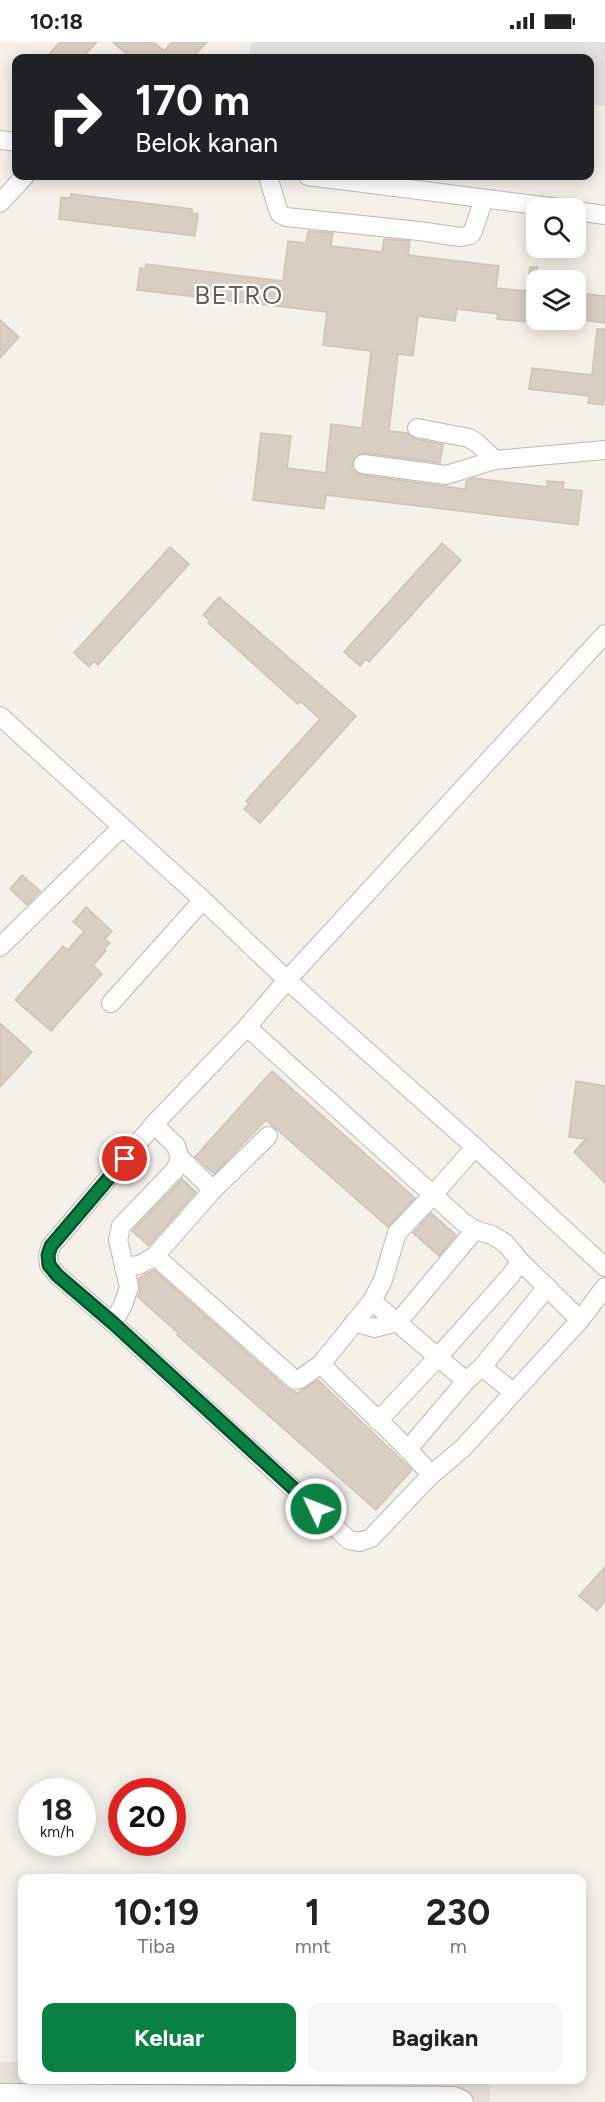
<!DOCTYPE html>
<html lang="id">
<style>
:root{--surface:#fff;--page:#f6f6f6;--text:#222;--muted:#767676;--accent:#0b8043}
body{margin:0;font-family:Figtree,sans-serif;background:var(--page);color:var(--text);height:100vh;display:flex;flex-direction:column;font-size:22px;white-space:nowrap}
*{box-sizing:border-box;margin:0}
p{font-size:20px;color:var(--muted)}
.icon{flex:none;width:33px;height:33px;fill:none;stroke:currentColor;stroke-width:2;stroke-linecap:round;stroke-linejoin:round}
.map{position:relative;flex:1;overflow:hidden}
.details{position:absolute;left:18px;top:1832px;width:568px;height:210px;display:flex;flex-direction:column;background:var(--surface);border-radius:12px;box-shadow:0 3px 15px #0003}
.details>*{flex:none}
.banner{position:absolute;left:12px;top:12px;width:582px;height:126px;border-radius:12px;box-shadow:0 3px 15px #0003;background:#202124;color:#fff;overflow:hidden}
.tools{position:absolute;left:526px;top:156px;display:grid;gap:12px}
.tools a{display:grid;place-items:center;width:60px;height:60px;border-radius:12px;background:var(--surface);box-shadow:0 3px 15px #0003;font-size:30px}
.speed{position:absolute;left:18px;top:1736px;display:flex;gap:12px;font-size:30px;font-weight:700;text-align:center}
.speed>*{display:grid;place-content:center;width:78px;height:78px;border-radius:50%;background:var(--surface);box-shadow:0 3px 15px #0003;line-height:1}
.speed small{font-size:15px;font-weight:400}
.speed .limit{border:9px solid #d22;background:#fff;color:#111}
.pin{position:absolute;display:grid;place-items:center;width:51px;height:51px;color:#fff;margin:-26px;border:3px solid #fff;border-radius:50%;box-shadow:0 2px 6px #0007}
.me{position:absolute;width:66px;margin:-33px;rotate:313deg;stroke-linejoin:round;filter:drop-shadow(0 0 4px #0008)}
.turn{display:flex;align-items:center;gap:21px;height:126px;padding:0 24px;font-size:27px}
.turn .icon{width:78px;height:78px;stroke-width:2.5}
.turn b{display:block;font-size:42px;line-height:51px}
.eta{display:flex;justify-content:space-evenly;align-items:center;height:102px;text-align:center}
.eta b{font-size:36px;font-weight:700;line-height:42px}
.cta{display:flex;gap:12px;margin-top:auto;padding:12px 24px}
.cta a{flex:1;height:69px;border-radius:12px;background:var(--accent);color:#fff;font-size:24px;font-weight:700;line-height:69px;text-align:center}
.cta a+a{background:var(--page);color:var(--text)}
.status{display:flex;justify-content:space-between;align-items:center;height:42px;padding:0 30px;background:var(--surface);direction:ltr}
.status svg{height:16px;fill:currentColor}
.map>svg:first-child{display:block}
.residential{fill:#e8e2d9}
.parking{fill:#e3e1df}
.building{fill:#d8cec3;stroke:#d0c2b4;stroke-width:1.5}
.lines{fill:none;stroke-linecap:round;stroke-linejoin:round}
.minor-casing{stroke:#bfb7ad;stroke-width:20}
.minor{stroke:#fff;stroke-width:18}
.route-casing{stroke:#07532c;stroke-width:15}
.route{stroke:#0b8043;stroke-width:10}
.labels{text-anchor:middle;stroke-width:4.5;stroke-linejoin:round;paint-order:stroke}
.quarter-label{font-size:26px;letter-spacing:1.5px;fill:#6a5d50;stroke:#fff}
</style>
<div class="status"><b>10:18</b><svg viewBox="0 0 49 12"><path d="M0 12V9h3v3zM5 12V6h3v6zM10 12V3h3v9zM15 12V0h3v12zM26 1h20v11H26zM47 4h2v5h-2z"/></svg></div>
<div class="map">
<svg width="605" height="2060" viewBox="0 0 605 2060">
<rect width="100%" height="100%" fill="#f4f0ea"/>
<polygon class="residential" points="0,2020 22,2020 22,2037 489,2037 490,2060 0,2060"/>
<polygon class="parking" points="251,0 605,0 605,64 590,62 590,16 248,16"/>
<g class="building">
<polygon points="60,0 97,0 82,16 46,16"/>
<polygon points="113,0 153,0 164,9 172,0 207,0 192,16 131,16"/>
<polygon points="71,152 192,167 192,171 198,172 195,194 59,177 61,155 70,156"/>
<polygon points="308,189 333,191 331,204 382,210 384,197 410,199 408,213 499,224 496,246 526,249 530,225 537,225 537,281 497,277 498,272 457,267 455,279 418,274 413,314 398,312 389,389 407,391 415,397 443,402 440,421 364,411 354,416 352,426 356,430 362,433 465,447 466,439 473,436 547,445 547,439 564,440 563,447 582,449 578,483 326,453 324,467 253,458 261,391 291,394 287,426 326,431 331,382 362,386 371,309 323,303 327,270 137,248 140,226 145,227 146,222 283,239 288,199 306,201"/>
<polygon points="578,251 605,254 605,281 576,277 576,255"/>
<polygon points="0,278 19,295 0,316"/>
<polygon points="597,287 605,287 605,356 603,363 588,361 589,354 529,347 532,326 592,333"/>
<polygon points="442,501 461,518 369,620 366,617 360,624 344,610"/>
<polygon points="170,505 189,522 98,623 94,619 89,625 74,611"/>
<polygon points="219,555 356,674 260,781 244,767 249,762 246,759 320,677 300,659 298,662 208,581 210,579 203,573"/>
<polygon points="22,833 40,849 27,863 10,847"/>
<polygon points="86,865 112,889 105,897 110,901 104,907 106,909 93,923 102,932 51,989 15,958 63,904 68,908 84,889 73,880"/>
<polygon points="0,981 32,1010 0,1045"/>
<polygon points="272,1029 415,1156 388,1185 266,1078 214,1132 195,1115"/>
<polygon points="576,1039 605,1044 605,1141 574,1110 586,1097 569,1095"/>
<polygon points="182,1137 196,1150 149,1204 132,1189"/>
<polygon points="431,1171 456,1193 439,1214 413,1191"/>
<polygon points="154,1228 288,1347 297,1351 318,1338 410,1426 412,1428 376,1468 177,1293 179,1292 138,1255 140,1248 139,1236"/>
<polygon points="605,1525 605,1559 597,1569 579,1554"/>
</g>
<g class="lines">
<defs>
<g id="minor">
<polyline points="0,98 16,100"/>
<polyline points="268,134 278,168 280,172 286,175 419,189 460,195 470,193 473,189 484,157"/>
<polyline points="308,134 559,166"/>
<polyline points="0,161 25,134"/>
<polyline points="576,169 605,173"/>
<polyline points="417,386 469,396 477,401 495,418"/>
<polyline points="363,422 446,433 495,418 605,408"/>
<polyline points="605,592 287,938 247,985 154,1082 51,1204 48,1213 49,1223 57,1233 113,1281 349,1498 359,1500 371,1496 431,1433 463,1406 580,1278 605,1245"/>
<polyline points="0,674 203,858 287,938 475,1105 605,1225"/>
<polyline points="0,905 122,785"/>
<polyline points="111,961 203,858"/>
<polyline points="247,985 463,1180 475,1188 492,1193 505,1201 520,1219 580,1278"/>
<polyline points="180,1116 213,1148"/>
<polyline points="155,1214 295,1338 300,1337 321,1322"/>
<polyline points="124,1225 139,1223 155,1214 213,1148 268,1094"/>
<polyline points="372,1259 466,1339"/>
<polyline points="354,1280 374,1286 398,1280 475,1188"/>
<polyline points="113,1281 123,1263 129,1245 118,1198 121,1184 175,1128 180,1116 176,1104 154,1082"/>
<polyline points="482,1325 513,1350"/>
<polyline points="378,1379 438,1315 511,1233 520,1219"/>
<polyline points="409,1406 466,1339 482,1325 547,1245"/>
<path d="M431,1433C398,1393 357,1360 321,1322L372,1259L383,1238L397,1191L432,1154L475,1105"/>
<polyline points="0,2051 454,2054 463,2058 464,2060"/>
</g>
</defs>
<use href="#minor" class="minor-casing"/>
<use href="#minor" class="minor"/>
</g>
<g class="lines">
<defs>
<polyline id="route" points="125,1117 51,1204 48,1213 49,1223 57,1233 113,1281 316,1467"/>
</defs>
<use href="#route" class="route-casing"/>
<use href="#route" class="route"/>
</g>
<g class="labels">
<g class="quarter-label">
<text x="239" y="262">BETRO</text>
</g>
</g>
</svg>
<div class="tools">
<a><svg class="icon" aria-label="search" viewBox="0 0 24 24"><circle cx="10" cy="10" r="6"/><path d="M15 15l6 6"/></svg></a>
<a><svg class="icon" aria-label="layers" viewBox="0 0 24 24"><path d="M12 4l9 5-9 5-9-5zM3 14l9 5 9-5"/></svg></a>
</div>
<div class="speed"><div>18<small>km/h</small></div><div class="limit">20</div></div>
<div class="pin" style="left:125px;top:1117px;background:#d93025"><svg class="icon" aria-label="arrive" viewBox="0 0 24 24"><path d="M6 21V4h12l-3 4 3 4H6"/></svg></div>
<svg class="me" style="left:316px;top:1467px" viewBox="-20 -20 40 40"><circle r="17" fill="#0b8043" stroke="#fff" stroke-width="3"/><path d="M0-11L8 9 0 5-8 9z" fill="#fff"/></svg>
<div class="banner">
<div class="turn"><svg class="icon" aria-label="right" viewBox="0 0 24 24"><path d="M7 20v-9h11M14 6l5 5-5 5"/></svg><div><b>170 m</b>Belok kanan</div></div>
</div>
<section class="details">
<div class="eta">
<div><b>10:19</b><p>Tiba</p></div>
<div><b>1</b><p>mnt</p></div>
<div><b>230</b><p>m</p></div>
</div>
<div class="cta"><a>Keluar</a><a>Bagikan</a></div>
</section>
</div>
